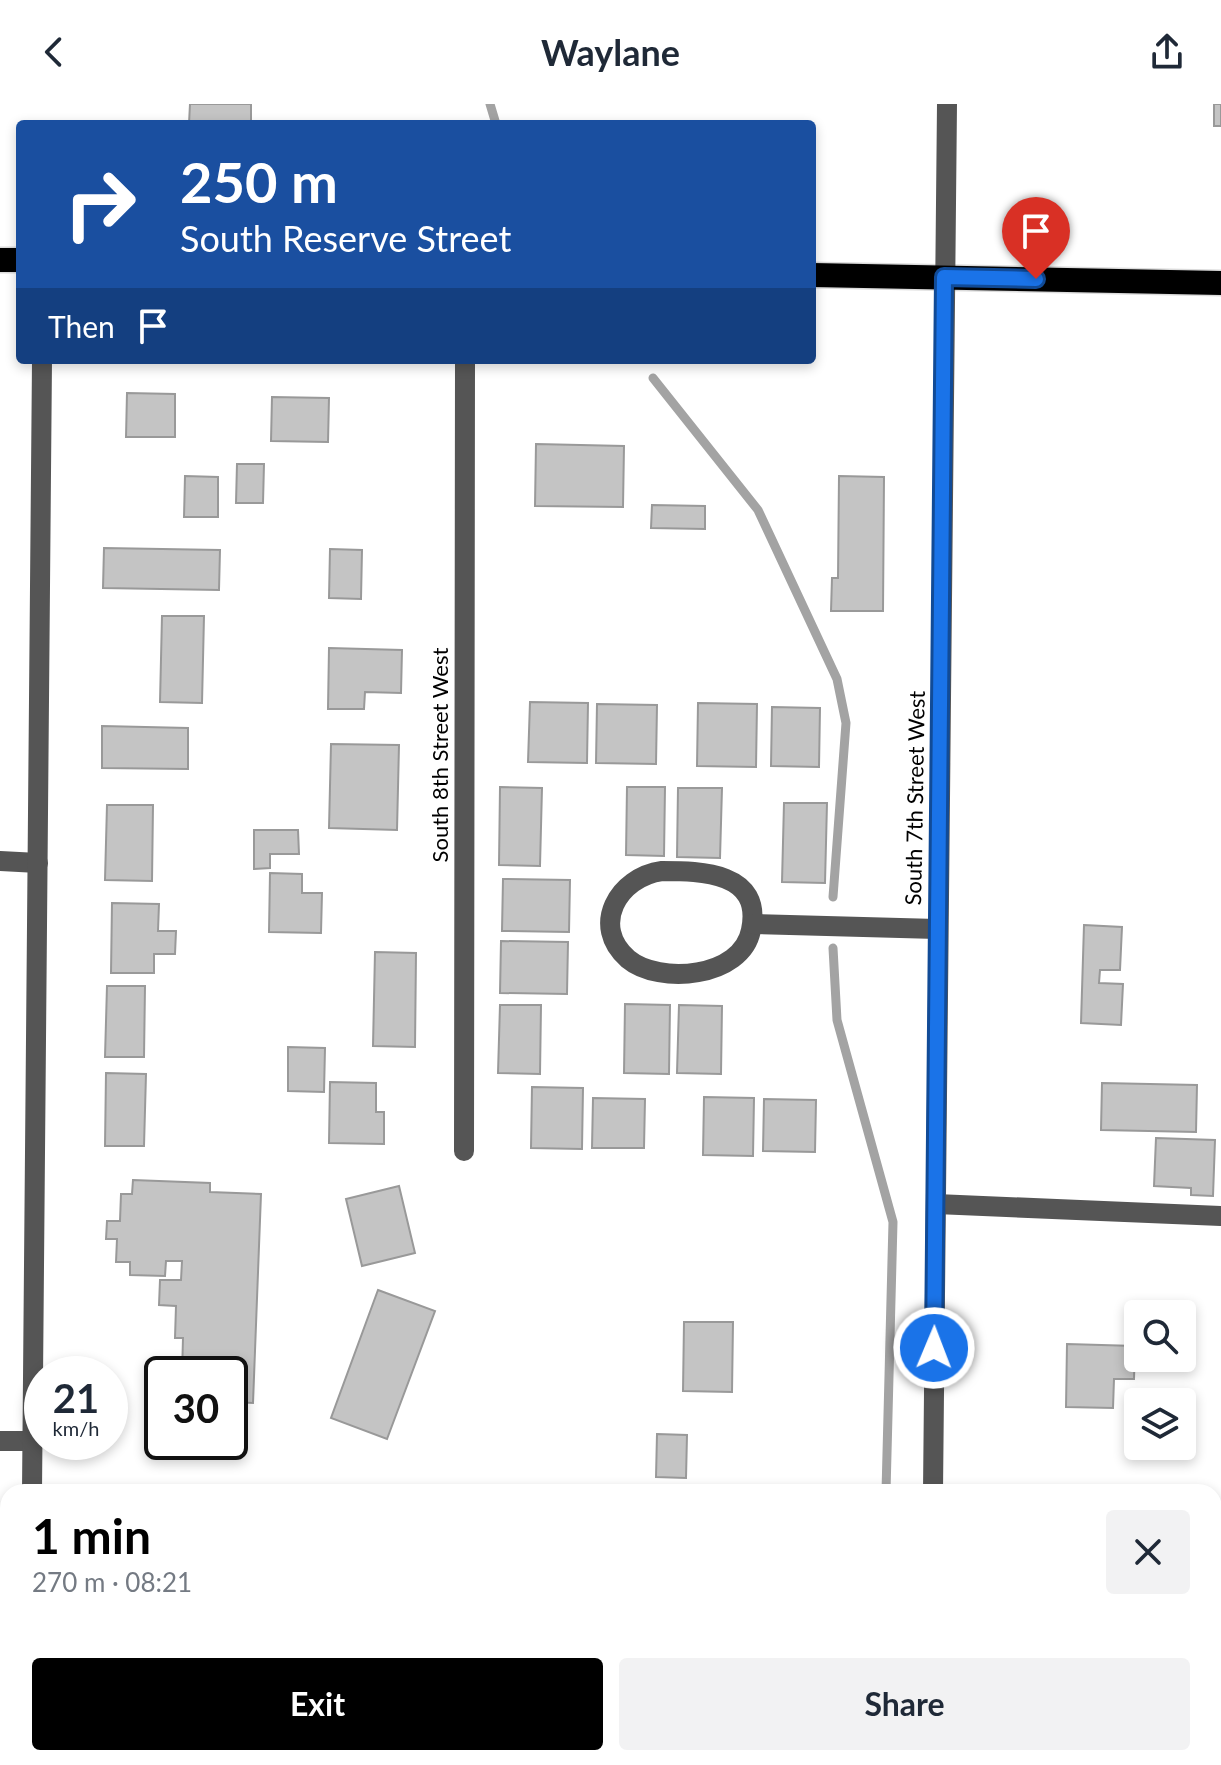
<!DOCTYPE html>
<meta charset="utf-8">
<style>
:root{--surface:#fff;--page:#f2f2f3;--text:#1f2937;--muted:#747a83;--accent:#000}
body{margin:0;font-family:Lato,sans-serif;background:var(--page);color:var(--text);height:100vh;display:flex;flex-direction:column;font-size:30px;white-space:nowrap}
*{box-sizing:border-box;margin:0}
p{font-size:26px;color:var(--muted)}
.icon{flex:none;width:44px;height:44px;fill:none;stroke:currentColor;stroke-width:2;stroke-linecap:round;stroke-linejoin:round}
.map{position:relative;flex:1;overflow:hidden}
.side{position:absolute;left:0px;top:1380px;width:1222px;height:282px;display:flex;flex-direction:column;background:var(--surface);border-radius:24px 24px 0 0;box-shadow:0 4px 12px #0003}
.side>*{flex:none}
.banner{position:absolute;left:16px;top:16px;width:800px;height:244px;border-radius:8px;box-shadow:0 4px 12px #0003;background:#1a4fa0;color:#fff;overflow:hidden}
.controls{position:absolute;left:1124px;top:1196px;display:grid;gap:16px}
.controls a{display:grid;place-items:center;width:72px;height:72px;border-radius:8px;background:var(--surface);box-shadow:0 4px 12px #0003;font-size:40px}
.speed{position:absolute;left:24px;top:1252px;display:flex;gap:16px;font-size:40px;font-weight:700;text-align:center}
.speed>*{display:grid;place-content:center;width:104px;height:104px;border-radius:50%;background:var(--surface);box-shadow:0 4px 12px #0003;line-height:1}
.speed small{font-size:20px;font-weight:400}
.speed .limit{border:4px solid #111;border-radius:12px;background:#fff;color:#111}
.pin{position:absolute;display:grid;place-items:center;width:68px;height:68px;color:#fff;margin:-82px -34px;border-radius:50% 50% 50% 0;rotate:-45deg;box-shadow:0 0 8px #0007}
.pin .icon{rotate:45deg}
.me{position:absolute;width:88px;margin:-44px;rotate:1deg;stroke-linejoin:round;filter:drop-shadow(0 0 6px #0008)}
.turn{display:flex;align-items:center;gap:28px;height:168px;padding:0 32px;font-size:36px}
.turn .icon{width:104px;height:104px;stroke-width:2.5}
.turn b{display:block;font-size:56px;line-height:68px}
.then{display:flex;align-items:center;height:76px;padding:0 32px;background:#0003;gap:16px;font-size:30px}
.round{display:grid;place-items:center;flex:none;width:84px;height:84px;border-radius:8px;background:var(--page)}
.overview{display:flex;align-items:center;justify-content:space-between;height:136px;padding:0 32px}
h1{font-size:48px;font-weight:700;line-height:60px;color:var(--accent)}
.action{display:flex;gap:16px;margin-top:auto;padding:16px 32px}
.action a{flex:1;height:92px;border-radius:8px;background:var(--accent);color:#fff;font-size:32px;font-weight:700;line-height:92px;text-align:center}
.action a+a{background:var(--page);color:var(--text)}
header{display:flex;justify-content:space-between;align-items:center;height:104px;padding:0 32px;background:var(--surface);font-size:36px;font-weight:700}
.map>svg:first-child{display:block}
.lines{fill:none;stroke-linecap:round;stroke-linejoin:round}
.stream{stroke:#a3a3a3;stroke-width:9}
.building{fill:#c4c4c4;stroke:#999;stroke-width:2}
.highway-casing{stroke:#dbdbdb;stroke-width:27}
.minor{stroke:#555;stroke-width:20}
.highway{stroke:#000;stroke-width:24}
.route-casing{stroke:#114b97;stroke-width:20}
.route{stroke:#1a73e8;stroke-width:14}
.labels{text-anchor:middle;stroke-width:6;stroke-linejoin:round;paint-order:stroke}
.street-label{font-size:22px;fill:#000;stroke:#fff}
</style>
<header><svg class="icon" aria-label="back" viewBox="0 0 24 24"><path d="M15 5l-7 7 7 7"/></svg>Waylane<svg class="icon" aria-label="share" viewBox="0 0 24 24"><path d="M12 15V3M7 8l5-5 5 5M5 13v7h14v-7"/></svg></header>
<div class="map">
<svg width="1221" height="1661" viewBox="0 0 1221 1661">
<rect width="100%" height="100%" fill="#fff"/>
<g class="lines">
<g class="stream">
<polyline points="490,0 496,20"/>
<polyline points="653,274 758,406 837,575 846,619 833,793"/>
<polyline points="833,844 837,916 893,1118 886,1388"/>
<polyline points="968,1661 968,1654"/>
</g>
</g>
<g class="building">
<polygon points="190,0 251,0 251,20 189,20"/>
<rect x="1214" y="0" width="7" height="22"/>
<polygon points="127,289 175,290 175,333 126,333"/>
<polygon points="272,293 329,294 328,338 271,337"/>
<polygon points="536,340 624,342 623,403 535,402"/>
<polygon points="237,360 264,360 263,399 236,399"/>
<polygon points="185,372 218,373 218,413 184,413"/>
<polygon points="839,372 884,373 883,507 831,507 832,474 838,474"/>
<polygon points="652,401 705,402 705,425 651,424"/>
<polygon points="104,444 220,446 219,486 103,484"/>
<polygon points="330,445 362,446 361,495 329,494"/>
<polygon points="162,512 204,512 202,599 160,598"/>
<polygon points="329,544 402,546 401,589 365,588 364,605 328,605"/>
<polygon points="530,598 588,599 587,659 528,658"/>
<polygon points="698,599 757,600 756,663 697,662"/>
<polygon points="597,600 657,601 656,660 596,659"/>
<polygon points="772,603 820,604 819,663 771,662"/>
<polygon points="102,622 188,624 188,665 102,664"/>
<polygon points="331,640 399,641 397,726 329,724"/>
<polygon points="500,683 542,684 540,762 499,761"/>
<polygon points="627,683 665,683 664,752 626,751"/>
<polygon points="678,684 722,684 720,754 677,753"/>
<polygon points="784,699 827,699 825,779 782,778"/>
<polygon points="107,701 153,701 152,777 105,776"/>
<polygon points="254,726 298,726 299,750 270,750 270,764 254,765"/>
<polygon points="270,769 302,770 302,789 322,789 321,829 269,828"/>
<polygon points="503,775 570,776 569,828 502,827"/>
<polygon points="112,799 159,800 158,827 176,827 175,850 154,850 154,869 111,869"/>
<polygon points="1084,821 1122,823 1120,866 1100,866 1099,879 1123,880 1121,921 1081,919"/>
<polygon points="501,837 568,838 567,890 500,889"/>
<polygon points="375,848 416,849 415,943 373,942"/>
<polygon points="107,882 145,882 144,953 105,953"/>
<polygon points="625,900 670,901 669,970 624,969"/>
<polygon points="500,901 541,901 540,970 498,969"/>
<polygon points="679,901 722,902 721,970 677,969"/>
<polygon points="288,943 325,944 324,988 288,987"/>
<polygon points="106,969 146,970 144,1042 105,1042"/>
<polygon points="330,978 376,979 376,1008 384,1008 384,1040 329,1039"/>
<polygon points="1102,979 1197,981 1196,1028 1101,1026"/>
<polygon points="532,983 583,984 582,1045 531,1044"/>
<polygon points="704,993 754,994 753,1052 703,1051"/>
<polygon points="593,994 645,995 644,1044 592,1044"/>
<polygon points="764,995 816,996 815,1048 763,1047"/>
<polygon points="1156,1034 1215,1036 1213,1092 1191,1091 1191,1084 1154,1082"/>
<polygon points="133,1076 210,1079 210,1088 261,1090 253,1299 235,1298 235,1311 230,1311 230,1270 182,1270 183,1234 175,1234 176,1202 159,1201 160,1176 181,1176 182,1157 166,1157 165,1172 130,1171 130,1158 116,1158 117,1135 106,1135 107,1117 120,1117 121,1090 132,1090"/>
<polygon points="399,1082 415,1149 362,1162 346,1095"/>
<polygon points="378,1186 435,1207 387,1335 331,1314"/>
<polygon points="684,1218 733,1218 732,1288 683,1287"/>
<polygon points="1067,1240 1135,1242 1134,1275 1114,1275 1113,1304 1066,1303"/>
<polygon points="657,1330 687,1331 686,1374 656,1373"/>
<rect x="102" y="1654" width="49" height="7"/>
<polygon points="305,1654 345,1654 345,1661 304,1661"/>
<polygon points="500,1654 557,1654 563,1661 496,1661"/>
<rect x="585" y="1654" width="162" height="7"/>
<rect x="779" y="1654" width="69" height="7"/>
</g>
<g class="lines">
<defs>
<g id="highway">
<polyline points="0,156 20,156"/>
<polyline points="812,171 1221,179"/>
</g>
</defs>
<use href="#highway" class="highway-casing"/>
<g class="minor">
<polyline points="0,757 38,759"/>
<path d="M662,767C701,767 763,768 751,826C742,874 659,881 628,855C590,822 618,773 662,767Z"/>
<polyline points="753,820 937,825"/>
<polyline points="464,1047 465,256"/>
<polyline points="936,1100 1221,1112"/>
<polyline points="0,1337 32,1337"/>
<polyline points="32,1388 42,256"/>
<polyline points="933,1388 947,0"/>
<polyline points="30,1661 30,1654"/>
<polyline points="930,1661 930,1654"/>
</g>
<use href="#highway" class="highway"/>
</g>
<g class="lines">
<defs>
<polyline id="route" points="934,1244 944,173 1036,175"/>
</defs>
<use href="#route" class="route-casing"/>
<use href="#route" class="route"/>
</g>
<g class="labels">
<g class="street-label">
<text transform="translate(440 651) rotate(-90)" y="8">South 8th Street West</text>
<text transform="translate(915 694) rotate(-89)" y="8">South 7th Street West</text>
</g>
</g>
</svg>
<div class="controls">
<a><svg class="icon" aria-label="search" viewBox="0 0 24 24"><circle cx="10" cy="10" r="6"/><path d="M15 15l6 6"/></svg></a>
<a><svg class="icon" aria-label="layers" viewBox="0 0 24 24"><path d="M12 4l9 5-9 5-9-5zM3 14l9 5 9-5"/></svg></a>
</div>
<div class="speed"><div>21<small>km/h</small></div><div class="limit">30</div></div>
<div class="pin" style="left:1036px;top:175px;background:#d93025"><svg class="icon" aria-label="arrive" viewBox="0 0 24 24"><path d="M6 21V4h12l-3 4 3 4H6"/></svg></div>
<svg class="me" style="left:934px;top:1244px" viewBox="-20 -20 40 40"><circle r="17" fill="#1a73e8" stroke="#fff" stroke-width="3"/><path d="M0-11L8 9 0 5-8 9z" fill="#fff"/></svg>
<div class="banner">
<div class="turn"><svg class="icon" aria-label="right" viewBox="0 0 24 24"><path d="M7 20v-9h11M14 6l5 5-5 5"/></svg><div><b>250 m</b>South Reserve Street</div></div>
<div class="then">Then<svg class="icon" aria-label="arrive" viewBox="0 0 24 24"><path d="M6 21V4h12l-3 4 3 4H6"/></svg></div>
</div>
<section class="side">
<div class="overview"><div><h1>1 min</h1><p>270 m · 08:21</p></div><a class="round"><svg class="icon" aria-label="close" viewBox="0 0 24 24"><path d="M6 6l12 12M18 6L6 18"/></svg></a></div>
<div class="action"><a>Exit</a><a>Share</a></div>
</section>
</div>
